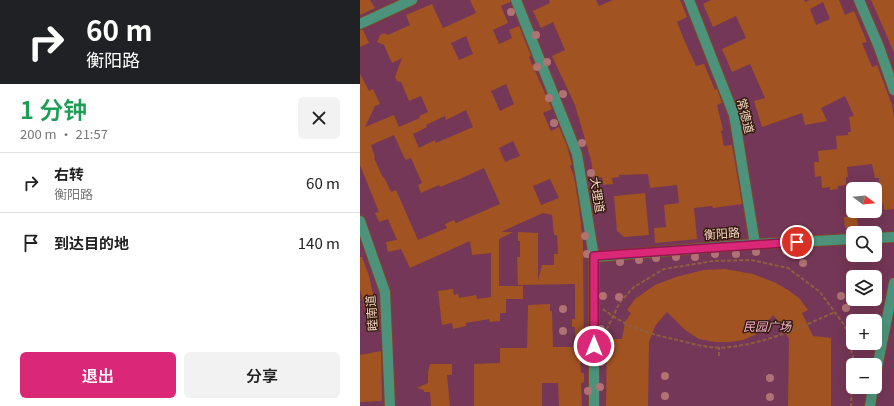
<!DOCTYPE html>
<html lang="zh">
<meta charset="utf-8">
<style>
:root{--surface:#fff;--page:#f2f2f2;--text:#222;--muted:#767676;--line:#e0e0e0;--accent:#db2777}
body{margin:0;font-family:Georgia,"Noto Sans SC",serif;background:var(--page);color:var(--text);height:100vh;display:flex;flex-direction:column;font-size:15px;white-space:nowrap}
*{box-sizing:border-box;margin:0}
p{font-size:13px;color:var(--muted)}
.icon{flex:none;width:22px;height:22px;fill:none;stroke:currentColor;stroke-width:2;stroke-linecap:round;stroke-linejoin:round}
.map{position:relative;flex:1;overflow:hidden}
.side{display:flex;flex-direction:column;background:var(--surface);width:360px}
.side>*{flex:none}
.top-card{background:#202124;color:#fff;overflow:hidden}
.needle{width:26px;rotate:106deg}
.fabs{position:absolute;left:486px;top:182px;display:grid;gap:8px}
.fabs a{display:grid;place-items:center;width:36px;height:36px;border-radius:6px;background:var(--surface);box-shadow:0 4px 16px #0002;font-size:20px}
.pin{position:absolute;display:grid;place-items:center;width:34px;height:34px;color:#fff;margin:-17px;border:2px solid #fff;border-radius:50%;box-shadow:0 1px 4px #0007}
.me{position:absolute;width:44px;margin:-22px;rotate:0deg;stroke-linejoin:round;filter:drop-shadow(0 0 3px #0008)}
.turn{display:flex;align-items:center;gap:14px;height:84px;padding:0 20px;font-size:18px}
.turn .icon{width:52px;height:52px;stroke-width:2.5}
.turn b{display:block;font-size:28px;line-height:34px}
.round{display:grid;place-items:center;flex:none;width:42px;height:42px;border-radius:6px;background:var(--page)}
.summary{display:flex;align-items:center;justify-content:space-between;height:68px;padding:0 20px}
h1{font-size:24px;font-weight:600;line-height:30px;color:#1e9e55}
.button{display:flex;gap:8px;margin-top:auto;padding:8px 20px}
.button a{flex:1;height:46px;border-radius:6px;background:var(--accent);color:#fff;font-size:16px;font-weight:600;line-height:46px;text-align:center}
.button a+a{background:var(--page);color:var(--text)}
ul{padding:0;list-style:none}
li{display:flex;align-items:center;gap:12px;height:60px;padding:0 20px;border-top:1px solid var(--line)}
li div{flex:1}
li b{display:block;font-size:15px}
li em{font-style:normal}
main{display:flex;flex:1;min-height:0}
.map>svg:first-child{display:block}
.green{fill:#753757;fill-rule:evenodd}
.building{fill:#a15322;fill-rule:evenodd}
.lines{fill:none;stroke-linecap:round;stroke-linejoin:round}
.minor-casing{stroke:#7b4a27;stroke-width:12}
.path{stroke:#8e5f3f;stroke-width:2;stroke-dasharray:4 2;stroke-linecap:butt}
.minor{stroke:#4d937c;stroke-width:10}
.tree{fill:#b07273}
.route-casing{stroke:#8e194d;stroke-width:10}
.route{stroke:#db2777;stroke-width:7}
.labels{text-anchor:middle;stroke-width:3;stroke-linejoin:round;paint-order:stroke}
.street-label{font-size:12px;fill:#f6d5c3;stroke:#341c0e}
.park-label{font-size:12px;font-style:italic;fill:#f2adcd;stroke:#341c0e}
</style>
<main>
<section class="side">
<div class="top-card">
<div class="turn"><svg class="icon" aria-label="right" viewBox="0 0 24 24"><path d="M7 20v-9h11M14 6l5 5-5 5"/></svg><div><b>60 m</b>衡阳路</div></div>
</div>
<div class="summary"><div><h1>1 分钟</h1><p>200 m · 21:57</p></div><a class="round"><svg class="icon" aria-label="close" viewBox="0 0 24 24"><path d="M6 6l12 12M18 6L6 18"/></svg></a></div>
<ul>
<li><svg class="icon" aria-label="right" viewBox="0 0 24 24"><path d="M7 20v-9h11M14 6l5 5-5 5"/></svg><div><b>右转</b><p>衡阳路</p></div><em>60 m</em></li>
<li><svg class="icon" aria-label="arrive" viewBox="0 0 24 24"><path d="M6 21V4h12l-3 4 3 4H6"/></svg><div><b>到达目的地</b></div><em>140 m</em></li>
</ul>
<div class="button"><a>退出</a><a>分享</a></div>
</section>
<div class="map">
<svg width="534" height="406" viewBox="0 0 534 406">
<rect width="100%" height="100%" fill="#602b05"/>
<path class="green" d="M0,0H534V406H0ZM493,189H515V211H493ZM493,233H515V255H493ZM493,277H515V299H493ZM493,321H515V343H493ZM493,365H515V387H493Z"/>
<g class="building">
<polygon points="0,0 10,0 15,8 0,15"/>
<path d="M110,0H150V2L141,6L148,23L133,30L139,44L152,38L149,30L159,26L171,56L169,57L175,71L192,109L183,113L191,131L199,127L207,146L212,165L210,166L214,177L219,207L223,244L224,355H220L221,373H224V382L221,383L222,406H199L198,383H182V406H114V364L140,363V348H167L168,305L190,304V311H192L193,347H215V327H212V319H215V284L158,285L157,257H160V241H158V232L178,233V280L182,265H194V254H198L197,235H194L192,215L183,213L141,232H153L139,239V286H163V299H146V313H140V321L130,322L129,319L106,323V326L93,329L92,323L82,325L78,291L93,289L94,295L98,294L99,298L116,295L117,299L131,297V253L112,255L110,241L50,268L41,249L28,252L26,242L37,240L28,219L19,222L15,213L19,212L0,165V74L9,91L13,89L20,104L15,106L5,127L34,115L39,127L60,118L59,116L68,112L61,96L49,101L41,82L37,81L35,77L42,58L32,63L24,45L17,42L20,35L24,33L28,35L50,25L46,15L72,4L83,28L116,13ZM106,36L113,54L99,60L91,43ZM146,84L154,104L140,111L131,91ZM106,110L113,127L76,143L75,140L59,148L53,134L67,127L66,125L85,116L86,120ZM34,135L44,157L46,160L51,158L62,183L58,185L61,193L79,185L80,187L102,178L124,168L140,204L96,223L94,220L85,224L87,228L58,240L36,190L31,192L24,177L23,178L14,158L15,157L11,145ZM153,141L160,156L145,162L139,148ZM190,179L199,198L181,205L173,186Z"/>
<polygon points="189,0 236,0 239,6 253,0 320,0 327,17 317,22 325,42 336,66 344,64 355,90 357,89 362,103 357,105 363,130 361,131 364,146 372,145 382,204 353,208 352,206 334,208 337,239 295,243 294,228 306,227 304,205 319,203 317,185 290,188 288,174 259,175 259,177 252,178 253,184 243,185 242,177 234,178 231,160 215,105 192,56 205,50 193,22 181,28 173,11 190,3"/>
<path d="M351,0H444L445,2L450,0H479L485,15L494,11L507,42L502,43L512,67L517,65L532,105L534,117V209L524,210L523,204L518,201L520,197L519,178H515L512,164L487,167L488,177H486V185L478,186V189L470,190V187L462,188L461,176L455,177L454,162H459L458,151L477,149L476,136L488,135V132H491L489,117L494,116L485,96L461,108L467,121L445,125L442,113L402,127L394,101L405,98L390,64L372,72L362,49L386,38L376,16L353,27L343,4ZM463,2L470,19L456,25L450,9Z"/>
<polygon points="511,0 534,0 534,53 523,27"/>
<polygon points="0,30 3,30 9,43 0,47"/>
<polygon points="285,193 289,235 264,237 257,231 254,196"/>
<polygon points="497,216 498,227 485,228 484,217"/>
<polygon points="0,257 2,257 9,276 16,308 5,310 0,289"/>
<polygon points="365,269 393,274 416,283 428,290 439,298 448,310 442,313 453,336 471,338 471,406 428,406 429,339 422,326 413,315 397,334 383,340 370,342 355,342 339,339 325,330 307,312 295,326 289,342 288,406 246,406 247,339 262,339 265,322 271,313 267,310 275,299 295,285 316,277 344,270"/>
<polygon points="21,351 22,401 0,402 0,355"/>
<polygon points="70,364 92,364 92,375 87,375 90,406 71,406 70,392 64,392 64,390 57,388 68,383 68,372"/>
</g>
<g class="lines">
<defs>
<g id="minor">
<polyline points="156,0 217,154 234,257 234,406"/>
<polyline points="329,0 374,115 395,244"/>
<polyline points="499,0 519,47 534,90"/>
<polyline points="0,24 52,0"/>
<polyline points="0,221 25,292 30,406"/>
<polyline points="515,238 534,237"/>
<polyline points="234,257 395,244 493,239"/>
<polyline points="515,378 534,283"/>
<polyline points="510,406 513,387"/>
</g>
</defs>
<use href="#minor" class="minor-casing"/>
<g class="path">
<path d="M243,309C263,325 288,334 313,339C331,343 351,350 370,347C407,343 441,327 475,312"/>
<polyline points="244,335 260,302 274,287 304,269 353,261 391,260 428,268 460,292 485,326 493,357 491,406"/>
<polyline points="359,356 359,347"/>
</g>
<use href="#minor" class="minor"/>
</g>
<g class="tree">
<circle cx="151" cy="12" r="4"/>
<circle cx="176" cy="35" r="4"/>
<circle cx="187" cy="62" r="4"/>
<circle cx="177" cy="67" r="4"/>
<circle cx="203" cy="94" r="4"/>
<circle cx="189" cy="98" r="4"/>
<circle cx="194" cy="123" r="4"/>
<circle cx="222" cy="143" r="4"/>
<circle cx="231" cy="173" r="4"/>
<circle cx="235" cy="194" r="4"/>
<circle cx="225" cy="236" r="4"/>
<circle cx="426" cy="251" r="4"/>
<circle cx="396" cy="252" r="4"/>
<circle cx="227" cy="254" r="4"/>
<circle cx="355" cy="254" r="4"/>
<circle cx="376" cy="254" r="4"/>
<circle cx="316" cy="257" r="4"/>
<circle cx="335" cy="257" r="4"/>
<circle cx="296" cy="258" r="4"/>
<circle cx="279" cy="260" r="4"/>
<circle cx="260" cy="262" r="4"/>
<circle cx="443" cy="263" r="4"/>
<circle cx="243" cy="296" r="4"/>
<circle cx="481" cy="296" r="4"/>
<circle cx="259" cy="297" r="4"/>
<circle cx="486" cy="308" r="4"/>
<circle cx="203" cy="309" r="4"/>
<circle cx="241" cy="329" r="4"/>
<circle cx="228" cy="330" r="4"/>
<circle cx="203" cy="331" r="4"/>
<circle cx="241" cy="362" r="4"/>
<circle cx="305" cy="376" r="4"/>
<circle cx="410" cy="378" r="4"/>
<circle cx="240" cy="387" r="4"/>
<circle cx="228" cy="391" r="4"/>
<circle cx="305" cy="396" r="4"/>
<circle cx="410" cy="397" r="4"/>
</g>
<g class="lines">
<defs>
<polyline id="route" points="234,346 234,256 437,242"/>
</defs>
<use href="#route" class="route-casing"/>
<use href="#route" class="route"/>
</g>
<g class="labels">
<g class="street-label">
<text transform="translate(385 116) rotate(76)" y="4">常德道</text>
<text transform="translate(237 195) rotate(81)" y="4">大理道</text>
<text transform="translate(362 234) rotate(-4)" y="4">衡阳路</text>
<text transform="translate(12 313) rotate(-94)" y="4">睦南道</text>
</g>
<g class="park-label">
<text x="407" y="331">民园广场</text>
</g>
</g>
</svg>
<div class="fabs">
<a><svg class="needle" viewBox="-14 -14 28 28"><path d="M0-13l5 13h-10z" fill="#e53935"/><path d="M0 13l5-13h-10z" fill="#767676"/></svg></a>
<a><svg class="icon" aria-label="search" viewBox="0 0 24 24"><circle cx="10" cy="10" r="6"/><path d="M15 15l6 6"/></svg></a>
<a><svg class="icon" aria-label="layers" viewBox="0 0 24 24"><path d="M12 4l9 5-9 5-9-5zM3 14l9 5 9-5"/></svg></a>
<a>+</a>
<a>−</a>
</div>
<div class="pin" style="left:437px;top:242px;background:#d93025"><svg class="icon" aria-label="arrive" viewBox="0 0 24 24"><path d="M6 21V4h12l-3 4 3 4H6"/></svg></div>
<svg class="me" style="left:234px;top:346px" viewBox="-20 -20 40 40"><circle r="17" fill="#db2777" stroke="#fff" stroke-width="3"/><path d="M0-11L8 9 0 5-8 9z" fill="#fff"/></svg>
</div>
</main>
